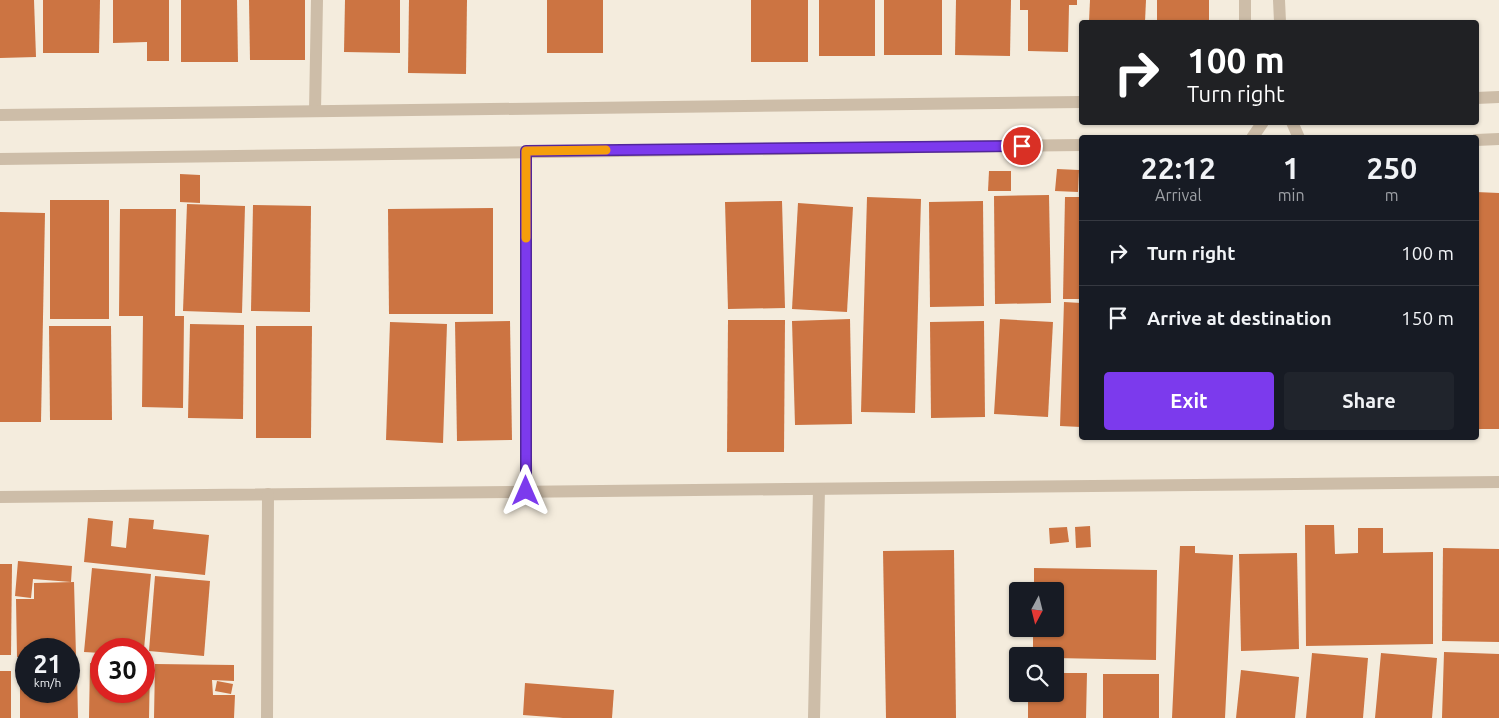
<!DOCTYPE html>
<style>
:root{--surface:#171b24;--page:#20242c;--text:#f1f3f6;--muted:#9ea1a6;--line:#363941;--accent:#7c3aed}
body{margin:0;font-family:Ubuntu,sans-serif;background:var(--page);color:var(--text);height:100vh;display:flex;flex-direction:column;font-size:19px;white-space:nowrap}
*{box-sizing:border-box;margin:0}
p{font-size:16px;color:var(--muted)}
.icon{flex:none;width:28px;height:28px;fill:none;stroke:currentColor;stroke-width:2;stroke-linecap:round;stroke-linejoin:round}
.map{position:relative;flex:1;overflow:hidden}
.sheet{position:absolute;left:1079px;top:135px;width:400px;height:305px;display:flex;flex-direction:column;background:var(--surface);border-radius:5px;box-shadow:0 1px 4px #0004}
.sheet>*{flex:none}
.guide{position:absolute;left:1079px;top:20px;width:400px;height:105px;border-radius:5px;box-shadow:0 1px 4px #0004;background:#202124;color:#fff;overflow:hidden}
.needle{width:32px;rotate:187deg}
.buttons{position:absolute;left:1009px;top:582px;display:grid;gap:10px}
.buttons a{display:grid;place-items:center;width:55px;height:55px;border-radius:5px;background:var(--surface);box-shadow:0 1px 4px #0004;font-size:25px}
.speed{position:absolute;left:15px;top:638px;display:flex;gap:10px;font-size:25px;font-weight:700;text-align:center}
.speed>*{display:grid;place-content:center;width:65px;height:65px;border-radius:50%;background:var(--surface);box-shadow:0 1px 4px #0004;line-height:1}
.speed small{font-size:12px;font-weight:400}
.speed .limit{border:8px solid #d22;background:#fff;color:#111}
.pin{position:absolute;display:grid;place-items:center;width:42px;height:42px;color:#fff;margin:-21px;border:2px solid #fff;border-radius:50%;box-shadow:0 1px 5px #0007}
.me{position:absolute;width:55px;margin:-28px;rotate:0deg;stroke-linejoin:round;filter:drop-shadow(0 0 4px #0008)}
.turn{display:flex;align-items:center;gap:18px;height:105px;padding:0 25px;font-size:22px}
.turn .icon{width:65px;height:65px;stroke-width:2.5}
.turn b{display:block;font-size:35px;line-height:42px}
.eta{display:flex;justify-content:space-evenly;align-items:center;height:85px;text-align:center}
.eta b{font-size:30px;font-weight:700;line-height:35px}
.button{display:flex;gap:10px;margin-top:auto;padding:10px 25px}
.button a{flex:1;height:58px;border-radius:5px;background:var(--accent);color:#fff;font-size:20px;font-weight:700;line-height:58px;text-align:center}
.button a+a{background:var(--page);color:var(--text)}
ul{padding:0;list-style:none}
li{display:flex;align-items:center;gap:15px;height:65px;padding:0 25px;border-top:1px solid var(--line)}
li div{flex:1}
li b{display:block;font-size:19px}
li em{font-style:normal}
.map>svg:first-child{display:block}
.building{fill:#cc7442}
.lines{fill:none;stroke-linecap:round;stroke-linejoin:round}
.street{stroke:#cdbda8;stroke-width:12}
.route-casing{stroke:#51269a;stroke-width:12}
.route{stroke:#7c3aed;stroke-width:9}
.slow{stroke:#f59e0b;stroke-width:9}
</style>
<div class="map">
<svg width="1499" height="718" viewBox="0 0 1499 718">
<rect width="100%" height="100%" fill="#f4ecdd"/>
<g class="building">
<polygon points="0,0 34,0 36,57 0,58"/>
<polygon points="43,0 100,0 99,53 43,53"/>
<polygon points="113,0 169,0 169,61 147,61 147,42 113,43"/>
<polygon points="181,0 237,0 238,62 181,62"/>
<polygon points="249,0 305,0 305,60 250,60"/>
<polygon points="345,0 400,0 400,53 344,52"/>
<polygon points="409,0 467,0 466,74 408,73"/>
<rect x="547" y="0" width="56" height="53"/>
<rect x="751" y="0" width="57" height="62"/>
<rect x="819" y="0" width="56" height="56"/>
<rect x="884" y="0" width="58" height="55"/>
<polygon points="956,0 1011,0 1010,56 955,55"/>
<polygon points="1020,0 1077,0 1077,5 1069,5 1068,52 1028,51 1028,10 1020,10"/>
<polygon points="1090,0 1146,0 1145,22 1089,22"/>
<rect x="1157" y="0" width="52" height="22"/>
<polygon points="1057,169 1079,170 1078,192 1055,191"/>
<polygon points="989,171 1011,171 1011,191 988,191"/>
<polygon points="180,174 200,175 200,203 180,202"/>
<polygon points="1476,192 1499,193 1499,429 1476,429 1476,313 1478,313 1479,300 1476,300"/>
<polygon points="1049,195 1051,303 995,304 994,196"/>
<polygon points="867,197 921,199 915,413 861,412"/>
<polygon points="1065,197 1081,197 1081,299 1063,299"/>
<rect x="50" y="200" width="59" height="119"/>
<polygon points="782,201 785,308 728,309 725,202"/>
<polygon points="983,201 984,306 930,307 929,202"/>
<polygon points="798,203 853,207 847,312 792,309"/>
<polygon points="187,204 245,206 242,313 183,311"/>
<polygon points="253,205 311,206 310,312 251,311"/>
<polygon points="493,208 493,314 389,314 388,209"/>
<polygon points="120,209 176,209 175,316 184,316 183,408 142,407 143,316 119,316"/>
<polygon points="0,212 45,213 41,422 0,422"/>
<polygon points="1064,302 1081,303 1081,427 1060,426"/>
<polygon points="850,319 852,424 795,425 792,321"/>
<polygon points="1000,319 1053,322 1048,417 994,414"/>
<polygon points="728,320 785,320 784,452 727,452"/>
<polygon points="510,321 512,440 457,441 455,322"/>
<polygon points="984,321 985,417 931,418 930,322"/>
<polygon points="390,322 447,324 443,443 386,440"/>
<polygon points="190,324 244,325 243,419 188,418"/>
<polygon points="49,326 111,326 112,420 50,420"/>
<polygon points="256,326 312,326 311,438 256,438"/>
<polygon points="88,518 113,521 111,546 126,548 129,518 154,520 153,529 209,535 205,575 84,562"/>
<polygon points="1305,525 1334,525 1335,554 1358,553 1358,528 1383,528 1383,553 1433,552 1433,644 1306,646"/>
<polygon points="1090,526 1091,547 1076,548 1075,527"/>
<polygon points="1067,527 1069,542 1050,544 1049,528"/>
<polygon points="1180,546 1195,546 1195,553 1233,555 1225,718 1172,718"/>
<polygon points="1443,548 1499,549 1499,642 1442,641"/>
<polygon points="954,550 956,718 886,718 883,551"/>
<polygon points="1297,553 1299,649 1241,651 1239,554"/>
<polygon points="18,561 72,566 71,582 33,579 31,598 15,596"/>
<polygon points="0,564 12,564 11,655 0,655"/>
<polygon points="92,568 151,574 144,649 101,649 101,653 84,652"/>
<polygon points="1034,568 1157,570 1156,660 1055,658 1055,656 1033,656 1033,629 1055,629 1055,591 1034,591"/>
<polygon points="155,576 210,581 204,656 149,651"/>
<polygon points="74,582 76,656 69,657 69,649 26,649 26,657 17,657 16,599 34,599 34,583"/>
<polygon points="1444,652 1499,654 1499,718 1442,718"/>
<polygon points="1312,653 1368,658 1363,718 1306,718"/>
<polygon points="1381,653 1437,658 1432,718 1375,718"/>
<polygon points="90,663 101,663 101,691 144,691 144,664 150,664 149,718 89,718"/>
<polygon points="155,664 234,665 234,681 212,680 213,695 235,695 234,718 154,718"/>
<polygon points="1241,670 1299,677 1295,718 1236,718"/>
<rect x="0" y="671" width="11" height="47"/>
<polygon points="20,672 26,672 26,691 69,691 69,672 77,672 78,718 20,718"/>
<polygon points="1055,673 1087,673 1086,718 1028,718 1028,694 1055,694"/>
<rect x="1103" y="674" width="56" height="44"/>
<polygon points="217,681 233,684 231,694 215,691"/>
<polygon points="525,683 614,690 612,718 563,718 523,715"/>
</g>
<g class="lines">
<g class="street">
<polyline points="1245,0 1245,22"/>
<polyline points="1279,0 1280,22"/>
<polyline points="1476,98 1499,97"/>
<polyline points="315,111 317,0"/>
<polyline points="0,115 1081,102"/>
<polyline points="1292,122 1299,138"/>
<polyline points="1252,138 1263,122"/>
<polyline points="1476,140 1499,139"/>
<polyline points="526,151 526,491"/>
<polyline points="0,159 1081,145"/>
<polyline points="0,497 1499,482"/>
<polyline points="267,718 268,494"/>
<polyline points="814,718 819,489"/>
</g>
</g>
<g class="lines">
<defs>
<polyline id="route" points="526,491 526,151 1022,146"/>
</defs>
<use href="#route" class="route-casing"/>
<use href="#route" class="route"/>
<polyline class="slow" points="526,238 526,151 606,150"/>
</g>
</svg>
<div class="buttons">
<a><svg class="needle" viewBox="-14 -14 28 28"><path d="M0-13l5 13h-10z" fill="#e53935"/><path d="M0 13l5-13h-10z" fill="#9ea1a6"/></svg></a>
<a><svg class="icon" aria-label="search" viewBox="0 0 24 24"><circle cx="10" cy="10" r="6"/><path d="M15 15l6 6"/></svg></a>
</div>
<div class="speed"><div>21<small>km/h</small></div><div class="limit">30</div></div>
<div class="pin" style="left:1022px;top:146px;background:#d93025"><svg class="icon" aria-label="arrive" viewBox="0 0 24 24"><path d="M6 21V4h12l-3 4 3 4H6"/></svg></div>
<svg class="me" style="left:526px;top:491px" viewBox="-20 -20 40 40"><path d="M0-17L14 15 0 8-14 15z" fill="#7c3aed" stroke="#fff" stroke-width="4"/></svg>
<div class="guide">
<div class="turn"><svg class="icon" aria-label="right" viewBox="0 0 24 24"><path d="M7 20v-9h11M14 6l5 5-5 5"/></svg><div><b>100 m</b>Turn right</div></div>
</div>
<section class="sheet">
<div class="eta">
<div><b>22:12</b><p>Arrival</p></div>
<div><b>1</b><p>min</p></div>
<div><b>250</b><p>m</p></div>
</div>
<ul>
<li><svg class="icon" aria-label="right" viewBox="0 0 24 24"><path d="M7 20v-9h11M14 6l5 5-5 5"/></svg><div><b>Turn right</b></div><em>100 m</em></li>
<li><svg class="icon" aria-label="arrive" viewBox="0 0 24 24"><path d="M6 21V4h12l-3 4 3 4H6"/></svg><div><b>Arrive at destination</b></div><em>150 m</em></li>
</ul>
<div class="button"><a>Exit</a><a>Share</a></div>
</section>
</div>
